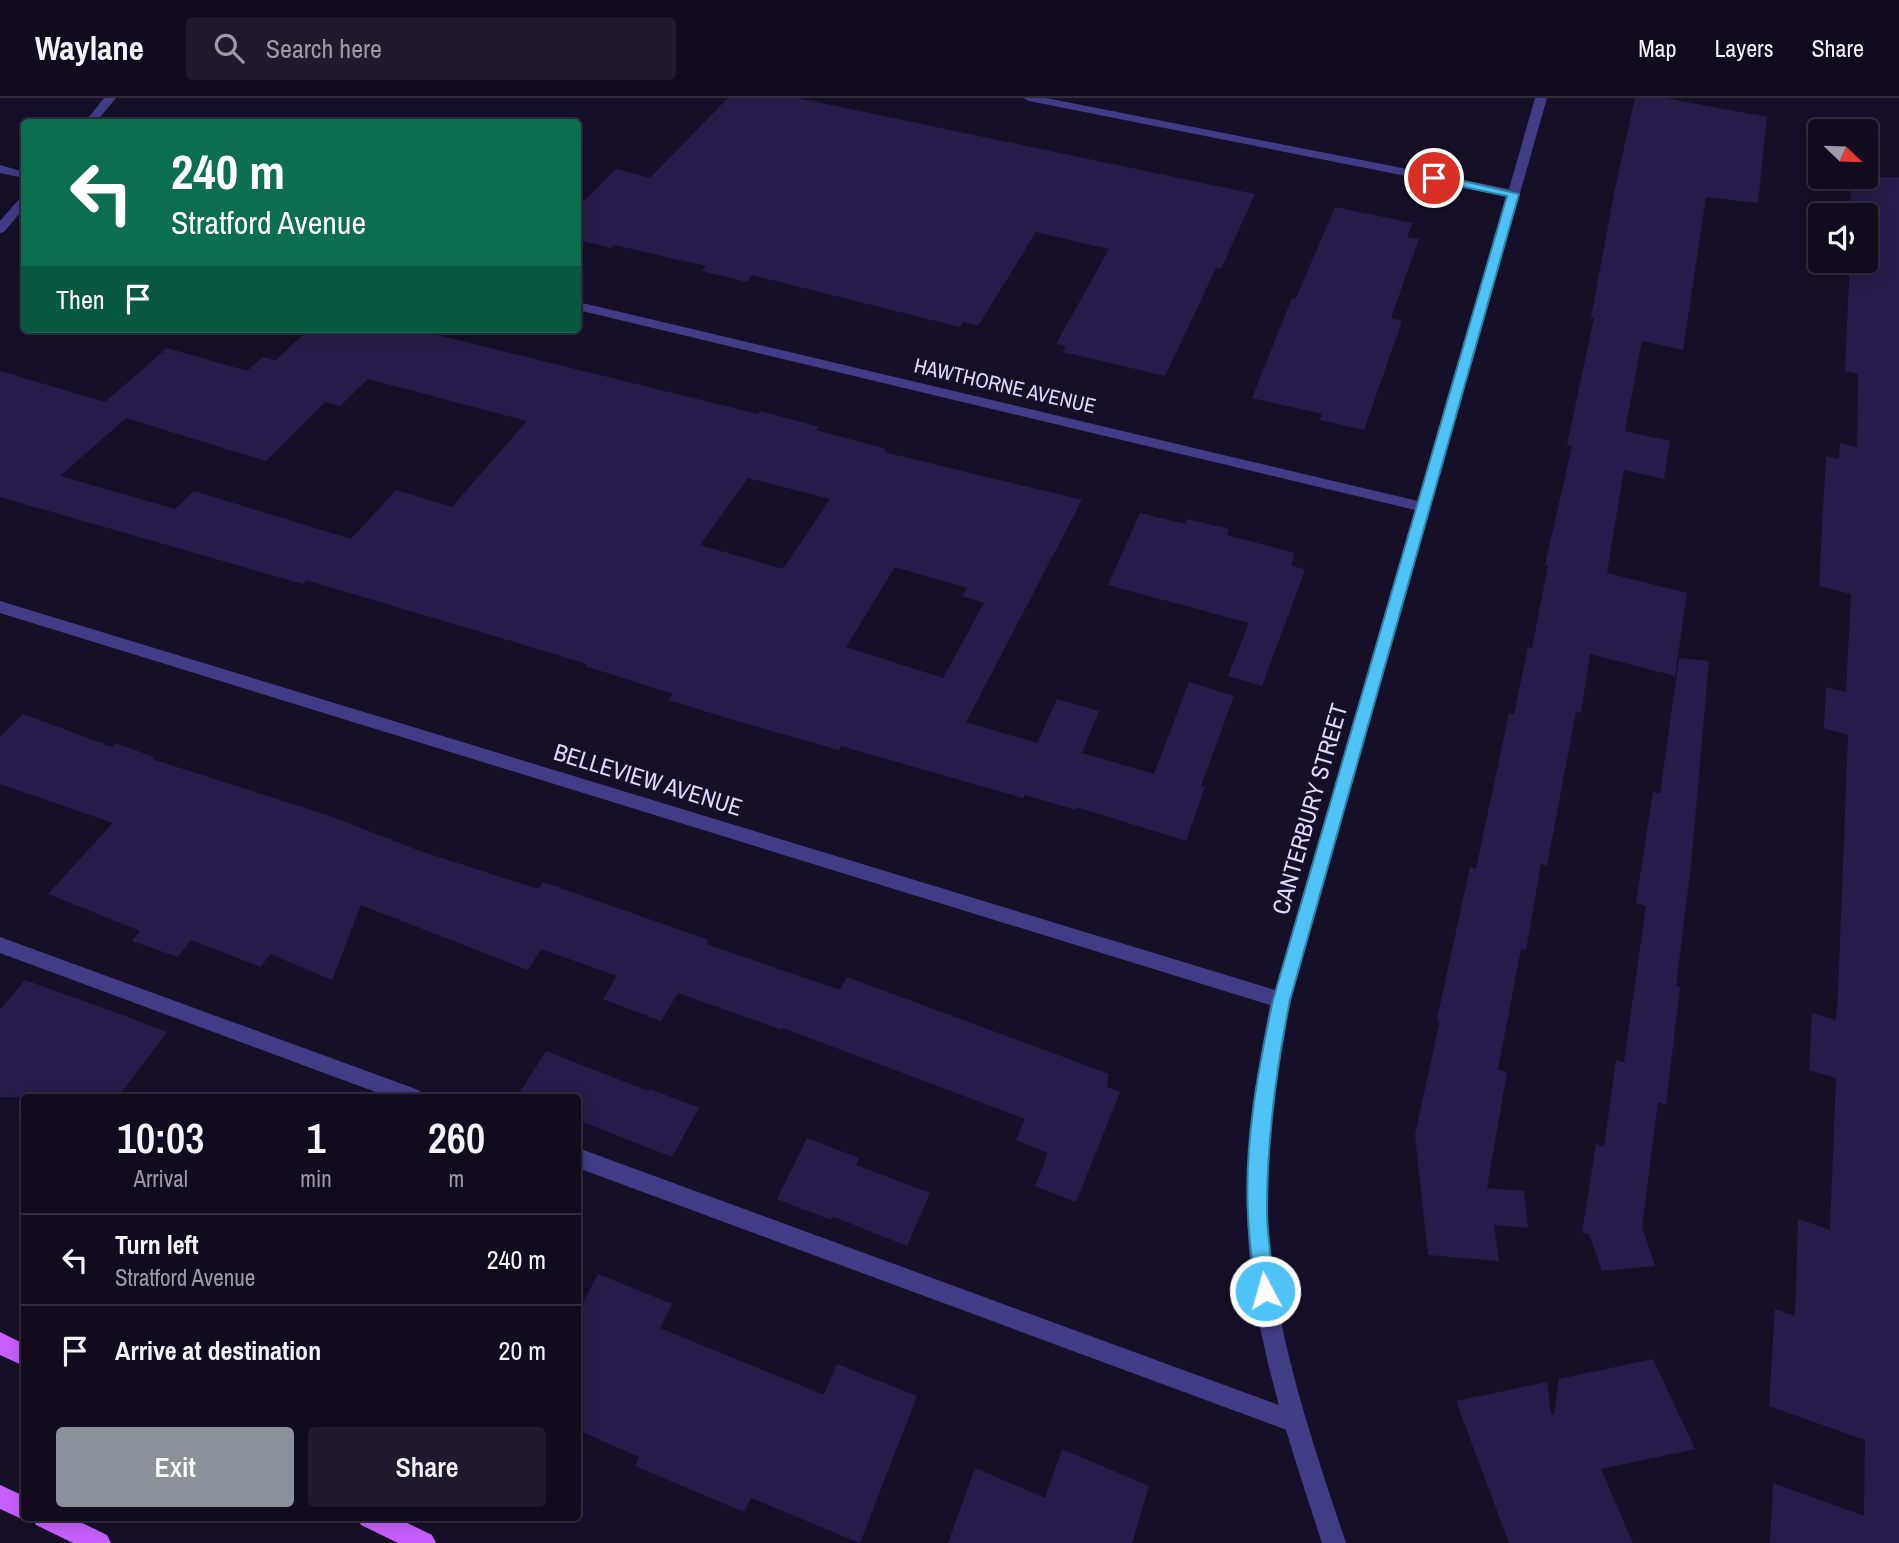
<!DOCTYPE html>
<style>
:root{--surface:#100c1e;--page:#1e1a2b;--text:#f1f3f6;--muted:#9c9ba4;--line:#302c3c;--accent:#8c9099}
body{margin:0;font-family:"Archivo Narrow",sans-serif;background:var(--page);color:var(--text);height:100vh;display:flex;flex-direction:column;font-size:26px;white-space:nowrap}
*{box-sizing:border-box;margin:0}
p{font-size:23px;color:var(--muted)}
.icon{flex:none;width:38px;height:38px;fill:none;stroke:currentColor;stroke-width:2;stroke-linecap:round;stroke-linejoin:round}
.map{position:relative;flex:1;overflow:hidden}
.side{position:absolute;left:21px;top:996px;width:560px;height:427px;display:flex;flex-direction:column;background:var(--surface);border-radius:7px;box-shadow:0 4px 18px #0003,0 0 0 2px var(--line)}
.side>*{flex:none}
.guide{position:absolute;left:21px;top:21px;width:560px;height:214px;border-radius:7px;box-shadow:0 4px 18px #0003,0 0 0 2px var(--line);background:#0b6e4f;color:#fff;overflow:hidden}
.needle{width:46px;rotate:113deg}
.tools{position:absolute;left:1808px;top:21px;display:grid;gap:14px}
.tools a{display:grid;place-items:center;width:70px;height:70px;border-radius:7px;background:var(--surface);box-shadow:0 4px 18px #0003,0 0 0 2px var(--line);font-size:35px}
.pin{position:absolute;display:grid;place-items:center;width:60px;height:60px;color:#fff;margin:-30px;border:4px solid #fff;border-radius:50%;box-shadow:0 2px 7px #0007}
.me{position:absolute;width:77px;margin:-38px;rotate:354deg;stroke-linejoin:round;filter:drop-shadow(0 0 5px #0008)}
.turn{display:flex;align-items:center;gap:24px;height:147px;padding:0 35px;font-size:32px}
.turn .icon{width:91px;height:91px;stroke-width:2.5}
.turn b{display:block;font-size:49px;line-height:60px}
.then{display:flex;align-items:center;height:66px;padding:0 35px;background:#0003;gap:14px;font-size:26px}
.eta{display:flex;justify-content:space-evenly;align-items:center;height:119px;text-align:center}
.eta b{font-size:42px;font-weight:600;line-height:49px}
.button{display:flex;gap:14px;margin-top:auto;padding:14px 35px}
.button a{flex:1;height:80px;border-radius:7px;background:var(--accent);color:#fff;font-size:28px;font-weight:600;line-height:80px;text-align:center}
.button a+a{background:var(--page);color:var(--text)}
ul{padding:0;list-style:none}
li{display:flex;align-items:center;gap:21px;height:91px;padding:0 35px;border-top:2px solid var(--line)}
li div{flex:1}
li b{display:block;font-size:26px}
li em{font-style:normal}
header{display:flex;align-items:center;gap:42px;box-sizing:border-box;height:98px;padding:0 35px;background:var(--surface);border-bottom:2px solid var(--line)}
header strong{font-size:33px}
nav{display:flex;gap:38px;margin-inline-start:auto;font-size:24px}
.search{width:490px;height:63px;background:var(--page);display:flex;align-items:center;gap:18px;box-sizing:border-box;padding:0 24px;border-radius:7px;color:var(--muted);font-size:26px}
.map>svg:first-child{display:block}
.building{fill:#271c49;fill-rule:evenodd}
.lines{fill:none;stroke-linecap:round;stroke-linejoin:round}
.lane{fill:#423c87;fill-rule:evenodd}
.street{fill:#423c87;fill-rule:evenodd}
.primary{fill:#c960fe;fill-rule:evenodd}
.route{fill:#4fc3f7;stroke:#337fa1;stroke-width:2}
.labels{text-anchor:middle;stroke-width:7;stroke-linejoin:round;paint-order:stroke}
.far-street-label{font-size:21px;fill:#ded8ff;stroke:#151028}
.street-label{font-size:24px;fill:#ded8ff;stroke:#151028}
</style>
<header>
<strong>Waylane</strong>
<div class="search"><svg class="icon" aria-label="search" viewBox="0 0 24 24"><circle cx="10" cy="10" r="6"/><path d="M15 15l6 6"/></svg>Search here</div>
<nav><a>Map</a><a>Layers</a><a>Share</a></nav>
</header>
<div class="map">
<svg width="1899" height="1445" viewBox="0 0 1899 1445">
<rect width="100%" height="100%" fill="#151028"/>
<g class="building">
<polygon points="728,0 798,0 1255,96 1221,171 1216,170 1165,278 1063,254 1066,248 1056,246 1109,151 1036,134 978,228 963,224 960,229 752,177 747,184 702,173 706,168 614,147 611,150 578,142 578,109 616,71 650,80"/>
<polygon points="1635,0 1664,0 1767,19 1758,105 1706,99 1683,252 1642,243 1625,333 1670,343 1664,381 1624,372 1607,475 1687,495 1675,578 1590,556 1581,615 1576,614 1547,768 1541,766 1526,852 1521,851 1498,971 1507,974 1487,1090 1524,1093 1528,1130 1494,1127 1499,1163 1428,1157 1415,1037 1440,922 1437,921 1470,769 1476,771 1509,615 1514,616 1528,549 1532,550 1548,468 1545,467 1572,348 1567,347 1594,220 1591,219 1615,91"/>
<polygon points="1851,79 1899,79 1899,1445 1770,1445 1773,1385 1864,1418 1865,1342 1769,1308 1775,1211 1795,1218 1798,1121 1830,1132 1836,980 1809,972 1812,915 1836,922 1838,896 1848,637 1824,630 1826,589 1846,594 1851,496 1819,488 1826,358 1839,361 1840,345 1857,349 1858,276 1845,273 1850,163 1866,163 1866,117 1850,117"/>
<polygon points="1335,109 1413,125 1407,139 1419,141 1391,220 1402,223 1364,332 1320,322 1322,316 1252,300 1292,200 1296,200"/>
<path d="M309,231H412L758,316L760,313L819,329L816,332L886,351L884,354L1082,402L966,624L1037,645L1057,601L1099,613L1082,655L1154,676L1189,584L1234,598L1201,688L1205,689L1186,743L1077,709L1076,712L1025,697L1023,700L841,648L839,652L740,624L669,602L673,596L585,568L587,566L501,540L306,482L303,486L0,399V273L105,304L167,250L247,273L263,259L275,263ZM368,281L527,323L452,409L396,392L351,441L194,393L175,411L60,378L126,320L266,363L325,304L340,308ZM748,380L830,401L783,471L700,447ZM895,469L967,490L962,498L984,505L943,580L846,549Z"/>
<polygon points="1140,415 1185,426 1187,421 1229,431 1227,437 1295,455 1291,467 1305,472 1262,588 1228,578 1249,525 1108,487"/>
<polygon points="1679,560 1709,563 1691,767 1676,888 1680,889 1666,1007 1658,1004 1642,1129 1655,1168 1602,1173 1589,1136 1582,1135 1596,1046 1604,1049 1616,962 1624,964 1646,808 1636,805 1653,694 1660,696"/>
<polygon points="23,616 112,649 115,645 154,659 152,661 330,718 420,753 538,791 543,784 709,842 706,846 840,892 847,879 1109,976 1107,989 1120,994 1076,1104 1035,1088 1048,1055 1016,1042 1025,1021 783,930 782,932 678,895 661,923 603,901 617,878 541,851 528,872 361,807 332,882 270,856 261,869 191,842 178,859 132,843 140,833 48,796 113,725 0,686 0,639"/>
<polygon points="25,882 117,915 167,934 118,999 0,999 0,912"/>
<polygon points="546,953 648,993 650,991 699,1010 672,1059 578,1022 578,999 517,999"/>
<polygon points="807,1040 859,1060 856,1067 930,1095 907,1148 832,1118 831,1122 777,1101"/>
<polygon points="598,1176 672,1206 660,1230 824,1297 837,1266 917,1298 860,1445 751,1400 744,1414 635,1368 639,1359 578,1332 578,1214"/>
<polygon points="1653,1261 1695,1351 1601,1371 1633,1445 1509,1445 1456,1303 1547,1284 1551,1316 1554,1316 1559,1281"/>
<polygon points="1062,1351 1149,1388 1132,1445 948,1445 975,1370 1045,1400"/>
</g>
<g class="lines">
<g class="lane">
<polygon points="0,839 413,990 420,993 423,999 389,999 0,855"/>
<polygon points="578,1050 1295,1313 1303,1316 1306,1324 1303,1332 1295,1335 578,1070"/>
</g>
<g class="street">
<polygon points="104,0 116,0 96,24 85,24"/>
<path d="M1023,0H1046L1509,91L1535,0H1547L1291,902C1277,972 1265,1043 1267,1114C1272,1228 1310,1337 1346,1445H1322C1287,1337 1249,1228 1247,1113C1245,1044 1257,975 1270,907L0,515V503L1275,892L1415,412L578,212V204L1418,403L1507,98L1029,3Z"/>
<polygon points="0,67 24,74 24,80 0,75"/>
<polygon points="24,99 24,110 4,134 0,135 0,123 20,100"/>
</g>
<g class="primary">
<polygon points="0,1234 24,1246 24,1268 0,1257"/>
<polygon points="0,1387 24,1398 24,1419 30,1419 24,1422 0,1411"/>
<polygon points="32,1419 70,1419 107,1437 111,1445 73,1445 36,1427"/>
<polygon points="357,1419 395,1419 432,1437 436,1445 398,1445 361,1427"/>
</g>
</g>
<path class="route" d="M1434,76L1519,96L1290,902C1276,972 1267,1040 1267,1112C1267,1138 1272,1166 1275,1193L1272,1200L1265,1202L1258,1200L1255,1193C1253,1167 1249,1142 1248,1117C1244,1045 1258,972 1273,902L1507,98L1430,82L1428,80Z"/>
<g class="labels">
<g class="far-street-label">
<text transform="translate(1005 288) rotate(13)" y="7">HAWTHORNE AVENUE</text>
</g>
<g class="street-label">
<text transform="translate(648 682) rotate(17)" y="8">BELLEVIEW AVENUE</text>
<text transform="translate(1310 711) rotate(-74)" y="8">CANTERBURY STREET</text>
</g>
</g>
</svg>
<div class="tools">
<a><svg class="needle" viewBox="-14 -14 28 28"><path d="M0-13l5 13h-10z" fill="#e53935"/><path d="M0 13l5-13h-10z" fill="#9c9ba4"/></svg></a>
<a><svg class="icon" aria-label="sound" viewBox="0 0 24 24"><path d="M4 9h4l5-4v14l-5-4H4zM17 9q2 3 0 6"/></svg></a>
</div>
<div class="pin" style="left:1434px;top:80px;background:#d93025"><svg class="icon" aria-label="arrive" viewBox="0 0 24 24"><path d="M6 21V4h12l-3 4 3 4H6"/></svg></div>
<svg class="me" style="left:1265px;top:1193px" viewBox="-20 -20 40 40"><circle r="17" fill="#4fc3f7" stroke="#fff" stroke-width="3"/><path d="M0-11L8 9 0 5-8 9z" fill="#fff"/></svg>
<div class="guide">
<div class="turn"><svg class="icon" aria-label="left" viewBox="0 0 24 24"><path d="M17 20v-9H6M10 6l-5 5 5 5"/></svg><div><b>240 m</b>Stratford Avenue</div></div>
<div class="then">Then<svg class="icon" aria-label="arrive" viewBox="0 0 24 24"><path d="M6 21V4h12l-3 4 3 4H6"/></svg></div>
</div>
<section class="side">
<div class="eta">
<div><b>10:03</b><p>Arrival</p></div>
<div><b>1</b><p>min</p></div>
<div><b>260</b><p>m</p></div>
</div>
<ul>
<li><svg class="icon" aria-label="left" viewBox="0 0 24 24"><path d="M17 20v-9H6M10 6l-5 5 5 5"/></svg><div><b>Turn left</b><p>Stratford Avenue</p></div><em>240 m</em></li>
<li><svg class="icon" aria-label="arrive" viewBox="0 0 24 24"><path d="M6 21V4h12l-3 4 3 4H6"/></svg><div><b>Arrive at destination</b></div><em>20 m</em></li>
</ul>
<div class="button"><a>Exit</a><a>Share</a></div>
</section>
</div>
